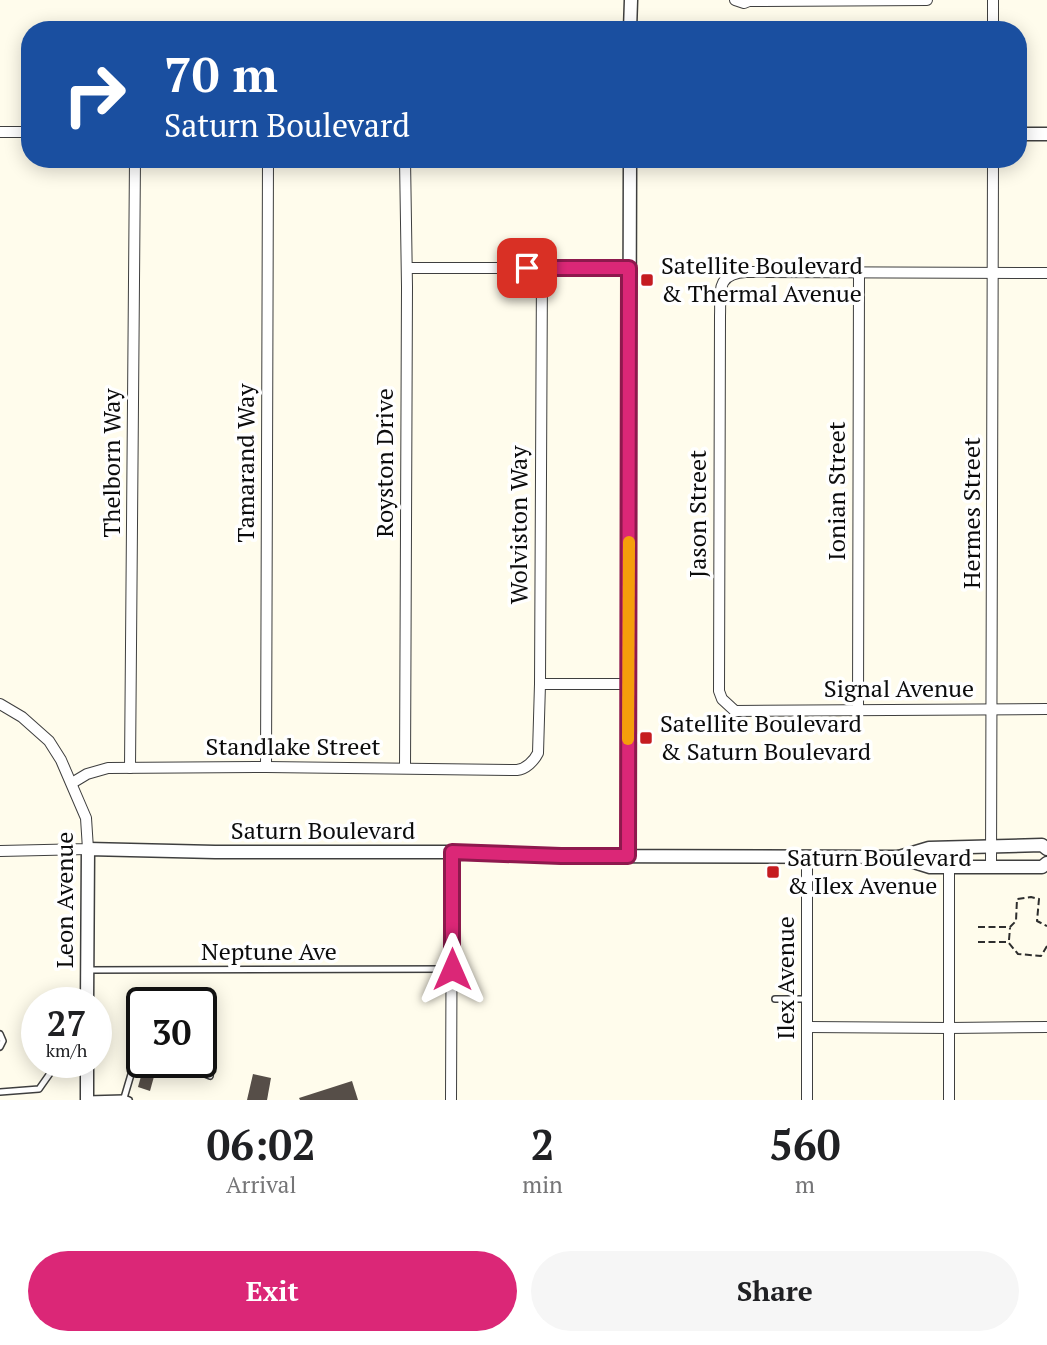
<!DOCTYPE html>
<style>
:root{--surface:#fff;--page:#f6f6f6;--text:#202124;--muted:#757577;--accent:#db2777}
body{margin:0;font-family:"PT Serif",serif;background:var(--page);color:var(--text);height:100vh;display:flex;flex-direction:column;font-size:26px;white-space:nowrap}
*{box-sizing:border-box;margin:0}
p{font-size:23px;color:var(--muted)}
.icon{flex:none;width:38px;height:38px;fill:none;stroke:currentColor;stroke-width:2;stroke-linecap:round;stroke-linejoin:round}
.map{position:relative;height:1100px;overflow:hidden}
.sheet{display:flex;flex-direction:column;background:var(--surface);flex:1}
.sheet>*{flex:none}
.hud{position:absolute;left:21px;top:21px;width:1006px;height:147px;border-radius:28px;box-shadow:0 4px 18px #0003;background:#1a4fa0;color:#fff;overflow:hidden}
.speed{position:absolute;left:21px;top:987px;display:flex;gap:14px;font-size:35px;font-weight:700;text-align:center}
.speed>*{display:grid;place-content:center;width:91px;height:91px;border-radius:50%;background:var(--surface);box-shadow:0 4px 18px #0003;line-height:1}
.speed small{font-size:18px;font-weight:400}
.speed .limit{border:4px solid #111;border-radius:10px;background:#fff;color:#111}
.pin{position:absolute;display:grid;place-items:center;width:60px;height:60px;color:#fff;margin:-30px;border-radius:14px;box-shadow:0 4px 10px #0006}
.me{position:absolute;width:77px;margin:-38px;rotate:0deg;stroke-linejoin:round;filter:drop-shadow(0 0 5px #0008)}
.turn{display:flex;align-items:center;gap:24px;height:147px;padding:0 28px;font-size:32px}
.turn .icon{width:91px;height:91px;stroke-width:2.5}
.turn b{display:block;font-size:49px;line-height:60px}
.eta{display:flex;justify-content:space-evenly;align-items:center;height:119px;text-align:center}
.eta b{font-size:42px;font-weight:600;line-height:49px}
.cta{display:flex;gap:14px;margin-top:auto;padding:14px 28px}
.cta a{flex:1;height:80px;border-radius:42px;background:var(--accent);color:#fff;font-size:28px;font-weight:600;line-height:80px;text-align:center}
.cta a+a{background:var(--page);color:var(--text)}
.map>svg:first-child{display:block}
.building{fill:#564e48}
.lines{fill:none;stroke-linecap:round;stroke-linejoin:round}
.service-casing{stroke:#3f3f3f;stroke-width:8}
.minor-casing{stroke:#3f3f3f;stroke-width:12}
.tertiary-casing{stroke:#3f3f3f;stroke-width:15}
.path{stroke:#2e2e2e;stroke-width:2;stroke-dasharray:7 3.5;stroke-linecap:butt}
.service{stroke:#fff;stroke-width:5}
.minor{stroke:#fff;stroke-width:10}
.tertiary{stroke:#fff;stroke-width:12}
.route-casing{stroke:#8e194d;stroke-width:18}
.route{stroke:#db2777;stroke-width:12}
.slow{stroke:#f59e0b;stroke-width:12}
.poi-dot{fill:#c51c21;stroke:#fff;stroke-width:2.5}
.labels{text-anchor:middle;stroke-width:7;stroke-linejoin:round;paint-order:stroke}
.poi-label{font-size:24px;fill:#0c0c0c;stroke:#fff;text-anchor:start}
.street-label{font-size:24px;fill:#0c0c0c;stroke:#fff}
</style>
<div class="map">
<svg width="1047" height="1100" viewBox="0 0 1047 1100">
<rect width="100%" height="100%" fill="#fffcec"/>
<g class="building">
<polygon points="145,1062 158,1062 150,1091 138,1087"/>
<polygon points="253,1074 271,1078 267,1100 247,1100"/>
<polygon points="352,1081 358,1100 300,1100 299,1098"/>
</g>
<g class="lines">
<defs>
<g id="service">
<polyline points="87,970 452,969"/>
<polyline points="775,999 807,999"/>
<polyline points="0,1034 3,1041 0,1047"/>
<polyline points="175,1062 210,1076"/>
<polyline points="0,1092 39,1089 58,1062"/>
<polyline points="87,1099 124,1098 124,1100"/>
<polyline points="129,1100 124,1098 132,1071 142,1054"/>
</g>
<g id="minor">
<polyline points="735,0 744,3 749,1 927,0"/>
<polyline points="993,0 993,30"/>
<polyline points="0,132 30,132"/>
<polyline points="407,268 629,268"/>
<path d="M1047,273L746,272C715,274 721,292 720,316L719,691L722,699L735,711L1047,709"/>
<polyline points="540,684 628,684"/>
<polyline points="0,704 22,717 49,741 61,760 86,818 88,849 0,851"/>
<polyline points="858,710 859,273"/>
<polyline points="266,767 268,159"/>
<polyline points="130,768 135,159"/>
<polyline points="405,768 407,287 405,159"/>
<path d="M72,783L87,774L108,768L266,767L517,770C526,769 534,761 538,753L540,684L542,268"/>
<polyline points="991,867 993,159"/>
<polyline points="808,1027 949,1028 1047,1027"/>
<polyline points="451,1100 452,852"/>
<polyline points="807,1100 807,857"/>
<polyline points="949,1100 949,867"/>
</g>
<g id="tertiary">
<polyline points="630,30 631,0"/>
<polyline points="1018,134 1047,134"/>
<polyline points="628,856 630,159"/>
<polyline points="899,857 929,848 1042,845 1047,849"/>
<polyline points="87,1003 88,849 215,852 452,852 561,856 898,857 930,867 1042,867 1047,863"/>
<polyline points="87,1062 87,1100"/>
</g>
</defs>
<use href="#service" class="service-casing"/>
<use href="#minor" class="minor-casing"/>
<use href="#tertiary" class="tertiary-casing"/>
<g class="path">
<polyline points="978,927 1010,927 1016,921 1017,899 1031,897 1039,899 1037,921 1047,926"/>
<polyline points="1009,940 1010,928"/>
<polyline points="978,942 1008,942 1018,954 1041,956 1047,946"/>
</g>
<use href="#service" class="service"/>
<use href="#minor" class="minor"/>
<use href="#tertiary" class="tertiary"/>
</g>
<g class="lines">
<defs>
<polyline id="route" points="452,969 452,852 561,856 628,856 629,268 527,268"/>
</defs>
<use href="#route" class="route-casing"/>
<use href="#route" class="route"/>
<polyline class="slow" points="628,739 629,542"/>
</g>
<g class="poi-dot">
<rect x="640" y="273" width="14" height="14" rx="3.5"/>
<rect x="639" y="731" width="14" height="14" rx="3.5"/>
<rect x="766" y="865" width="14" height="14" rx="3.5"/>
</g>
<g class="labels">
<g class="poi-label">
<text x="661" y="274">Satellite Boulevard<tspan x="661" dy="28">&amp; Thermal Avenue</tspan></text>
<text x="660" y="732">Satellite Boulevard<tspan x="660" dy="28">&amp; Saturn Boulevard</tspan></text>
<text x="787" y="866">Saturn Boulevard<tspan x="787" dy="28">&amp; Ilex Avenue</tspan></text>
</g>
<g class="street-label">
<text transform="translate(112 463) rotate(-90)" y="8">Thelborn Way</text>
<text transform="translate(246 463) rotate(-90)" y="8">Tamarand Way</text>
<text transform="translate(385 463) rotate(-90)" y="8">Royston Drive</text>
<text transform="translate(837 491) rotate(-90)" y="8">Ionian Street</text>
<text transform="translate(972 513) rotate(-90)" y="8">Hermes Street</text>
<text transform="translate(698 514) rotate(-90)" y="8">Jason Street</text>
<text transform="translate(519 525) rotate(-90)" y="8">Wolviston Way</text>
<text x="899" y="697">Signal Avenue</text>
<text x="293" y="755">Standlake Street</text>
<text x="323" y="839">Saturn Boulevard</text>
<text transform="translate(65 900) rotate(-90)" y="8">Leon Avenue</text>
<text x="269" y="960">Neptune Ave</text>
<text transform="translate(786 978) rotate(-90)" y="8">Ilex Avenue</text>
</g>
</g>
</svg>
<div class="speed"><div>27<small>km/h</small></div><div class="limit">30</div></div>
<div class="pin" style="left:527px;top:268px;background:#d93025"><svg class="icon" aria-label="arrive" viewBox="0 0 24 24"><path d="M6 21V4h12l-3 4 3 4H6"/></svg></div>
<svg class="me" style="left:452px;top:969px" viewBox="-20 -20 40 40"><path d="M0-17L14 15 0 8-14 15z" fill="#db2777" stroke="#fff" stroke-width="4"/></svg>
<div class="hud">
<div class="turn"><svg class="icon" aria-label="right" viewBox="0 0 24 24"><path d="M7 20v-9h11M14 6l5 5-5 5"/></svg><div><b>70 m</b>Saturn Boulevard</div></div>
</div>
</div>
<section class="sheet">
<div class="eta">
<div><b>06:02</b><p>Arrival</p></div>
<div><b>2</b><p>min</p></div>
<div><b>560</b><p>m</p></div>
</div>
<div class="cta"><a>Exit</a><a>Share</a></div>
</section>
